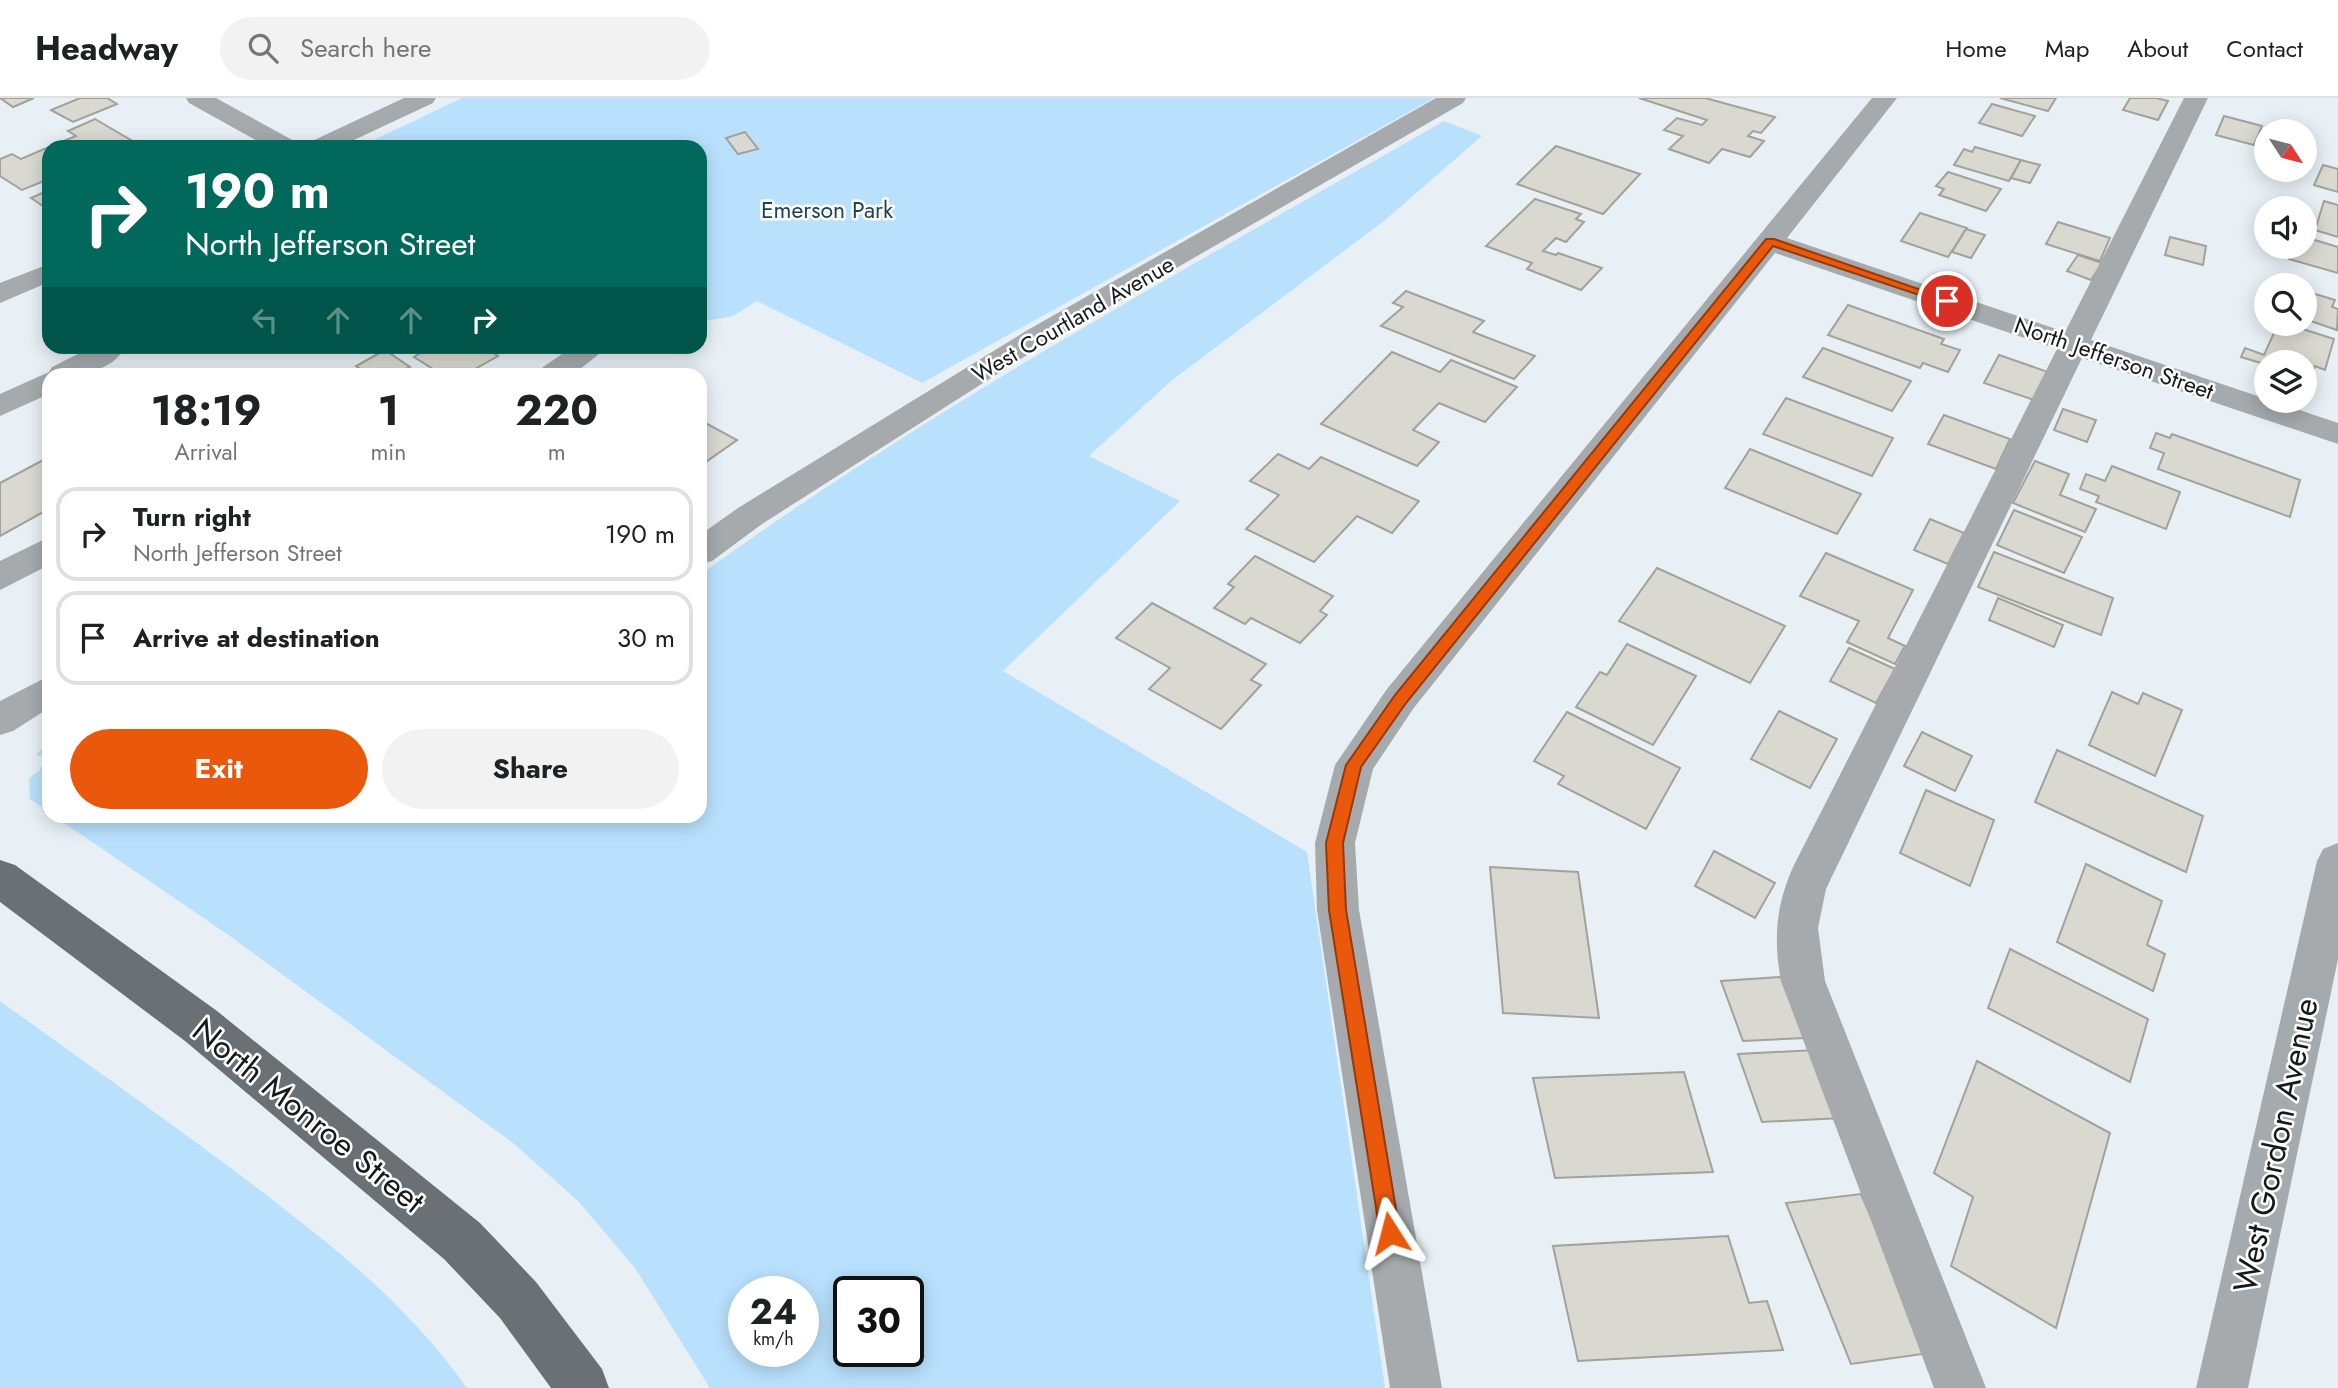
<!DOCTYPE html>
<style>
:root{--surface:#fff;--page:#f2f2f2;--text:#202124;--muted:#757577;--line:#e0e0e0;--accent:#ea580c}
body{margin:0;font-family:Jost,sans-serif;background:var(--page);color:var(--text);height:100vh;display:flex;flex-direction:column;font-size:26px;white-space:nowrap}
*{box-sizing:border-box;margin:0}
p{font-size:23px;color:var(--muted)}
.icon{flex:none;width:38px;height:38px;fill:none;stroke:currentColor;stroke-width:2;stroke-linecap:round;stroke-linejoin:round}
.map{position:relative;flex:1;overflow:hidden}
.panel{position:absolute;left:42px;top:270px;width:665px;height:455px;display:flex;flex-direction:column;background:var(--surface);border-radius:21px;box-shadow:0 4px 18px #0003}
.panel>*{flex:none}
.hud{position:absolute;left:42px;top:42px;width:665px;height:214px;border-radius:21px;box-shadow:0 4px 18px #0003;background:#00695c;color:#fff;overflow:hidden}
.needle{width:46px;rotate:126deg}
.tools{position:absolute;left:2254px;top:21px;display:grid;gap:14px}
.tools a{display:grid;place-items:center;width:63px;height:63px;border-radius:50%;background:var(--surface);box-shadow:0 4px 18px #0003;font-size:35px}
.speed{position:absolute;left:728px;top:1178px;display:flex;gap:14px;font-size:35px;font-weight:700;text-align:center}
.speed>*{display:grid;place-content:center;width:91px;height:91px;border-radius:50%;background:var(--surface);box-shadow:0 4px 18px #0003;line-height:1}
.speed small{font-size:18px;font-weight:400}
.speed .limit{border:4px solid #111;border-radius:10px;background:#fff;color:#111}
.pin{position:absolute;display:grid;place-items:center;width:60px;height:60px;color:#fff;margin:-30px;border:4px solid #fff;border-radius:50%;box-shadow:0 2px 7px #0007}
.me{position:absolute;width:77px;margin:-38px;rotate:351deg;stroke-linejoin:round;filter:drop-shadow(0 0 5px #0008)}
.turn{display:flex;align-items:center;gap:24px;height:147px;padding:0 28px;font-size:32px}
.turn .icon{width:91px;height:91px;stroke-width:2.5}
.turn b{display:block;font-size:49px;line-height:60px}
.lanes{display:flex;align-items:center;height:66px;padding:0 28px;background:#0003;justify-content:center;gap:35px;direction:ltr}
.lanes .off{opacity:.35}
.eta{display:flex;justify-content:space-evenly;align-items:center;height:119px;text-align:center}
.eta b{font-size:42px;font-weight:700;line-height:49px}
.button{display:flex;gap:14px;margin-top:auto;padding:14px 28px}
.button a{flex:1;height:80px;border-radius:42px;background:var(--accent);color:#fff;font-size:28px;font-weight:700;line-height:80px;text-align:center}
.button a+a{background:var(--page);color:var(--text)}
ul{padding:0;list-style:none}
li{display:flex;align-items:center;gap:21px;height:94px;margin:0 14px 10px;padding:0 14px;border:4px solid var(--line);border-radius:21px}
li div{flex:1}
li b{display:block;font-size:26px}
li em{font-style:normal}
header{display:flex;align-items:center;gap:42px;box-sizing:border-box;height:98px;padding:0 35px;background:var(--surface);border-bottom:2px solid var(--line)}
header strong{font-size:33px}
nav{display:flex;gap:38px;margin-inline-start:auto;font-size:24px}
.search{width:490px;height:63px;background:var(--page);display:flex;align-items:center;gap:18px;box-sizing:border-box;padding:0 24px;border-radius:38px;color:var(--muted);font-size:26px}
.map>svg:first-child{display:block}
.green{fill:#b9e1fd;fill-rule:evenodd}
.building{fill:#d9d9d1;stroke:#a1a29a;stroke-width:2}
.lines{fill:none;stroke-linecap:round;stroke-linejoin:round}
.minor{fill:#a6aaac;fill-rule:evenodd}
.major{fill:#6a7074;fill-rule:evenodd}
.route{fill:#ea580c;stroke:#983908;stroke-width:2}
.labels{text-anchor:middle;stroke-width:5;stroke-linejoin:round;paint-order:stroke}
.far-park-label{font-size:23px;fill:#1c4259;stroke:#fff}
.far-street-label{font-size:23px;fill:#171a1c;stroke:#fff}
.near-street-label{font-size:33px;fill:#171a1c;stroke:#fff}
</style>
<header>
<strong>Headway</strong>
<div class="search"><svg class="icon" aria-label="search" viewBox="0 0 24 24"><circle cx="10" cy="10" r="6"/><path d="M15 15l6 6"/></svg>Search here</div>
<nav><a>Home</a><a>Map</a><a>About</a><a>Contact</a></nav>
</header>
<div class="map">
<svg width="2338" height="1290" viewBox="0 0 2338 1290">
<rect width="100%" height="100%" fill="#e8f0f5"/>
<g class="green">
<polygon points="462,0 1434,0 922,285 757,203 733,218 700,224 700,49 359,49"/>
<path d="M1444,23L1482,38L1384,123L1171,283L1089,358L1180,403L1003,573L1307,754L1385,1290H710L635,1170L578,1103L513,1045L227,836L54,718H700V477C935,306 1192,168 1444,23ZM744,1194H803V1253H744ZM849,1194H908V1253H849Z"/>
<polygon points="49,644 49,714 30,701 29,680 39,673 48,656 39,658 36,656"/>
<path d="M0,903C79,960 158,1016 236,1074C325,1142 401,1198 467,1290H0Z"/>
</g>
<g class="building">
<polygon points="0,0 34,0 13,9"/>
<polygon points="80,0 107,0 117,6 73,24 51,12"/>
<polygon points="1639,0 1705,0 1775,19 1761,35 1753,33 1748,38 1764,43 1750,59 1722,51 1709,65 1669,51 1683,38 1664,32 1677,20 1702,27 1707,22"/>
<polygon points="2000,0 2056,0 2048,13"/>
<polygon points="2130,0 2156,0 2168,3 2158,22 2123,12"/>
<polygon points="1992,6 2035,18 2022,38 1979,25"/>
<polygon points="2224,18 2262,28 2254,47 2216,37"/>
<polygon points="95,21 134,44 123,49 49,49 76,38 68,33"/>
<polygon points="745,34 758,51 738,56 726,40"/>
<polygon points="1556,48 1640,76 1603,116 1517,86"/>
<polygon points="49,49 49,81 22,92 0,78 0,61 12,56 21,61"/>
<polygon points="1975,49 2021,62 2009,83 1954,67 1964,51 1972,54"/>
<polygon points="2021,62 2040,67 2030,85 2011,80"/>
<polygon points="2323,67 2338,71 2338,94 2314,87"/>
<polygon points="1948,74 2001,91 1986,113 1939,97 1944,91 1936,88"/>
<polygon points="49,92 49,112 31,100"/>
<polygon points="1535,101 1581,116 1576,121 1584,124 1566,144 1556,140 1543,153 1556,157 1558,155 1602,170 1581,192 1527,171 1532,165 1486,148"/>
<polygon points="2324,103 2338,107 2338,139 2315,132"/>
<polygon points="1920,115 1967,130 1948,159 1901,143"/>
<polygon points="2058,124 2110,140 2100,163 2046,146"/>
<polygon points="1966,131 1985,137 1971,160 1952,154"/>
<polygon points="2170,139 2206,148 2203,167 2165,157"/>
<polygon points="2305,139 2338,149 2338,175 2289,161 2293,149 2305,149"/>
<polygon points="2078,157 2102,165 2091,182 2067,173"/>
<polygon points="1406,193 1484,223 1473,234 1535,258 1514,281 1381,228 1403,209 1393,205"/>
<polygon points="2305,193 2335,202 2332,209 2338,211 2337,232 2305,221"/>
<polygon points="1848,207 1944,241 1941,246 1960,252 1948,274 1923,265 1920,270 1828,237"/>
<polygon points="2278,226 2287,226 2334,241 2325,272 2315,268 2310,280 2305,278 2305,264 2264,266 2241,259 2245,250 2264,257"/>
<polygon points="432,248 483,248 498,258 466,276 441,276 414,259"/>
<polygon points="1823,250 1911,283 1892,313 1803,279"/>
<polygon points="385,252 410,269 397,276 368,276 356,268"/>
<polygon points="1392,254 1440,274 1451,262 1517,289 1485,324 1439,305 1413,332 1439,344 1417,368 1321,326"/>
<polygon points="1999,257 2048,274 2034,302 1984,285"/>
<polygon points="1786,300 1893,340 1872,378 1763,336"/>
<polygon points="2063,311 2096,322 2087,344 2054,332"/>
<polygon points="1944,317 2010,341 1996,371 1928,346"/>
<polygon points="700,322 737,342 700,368"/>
<polygon points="2156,335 2170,340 2172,336 2300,382 2290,419 2158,371 2164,355 2150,350"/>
<polygon points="1750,351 1861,396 1837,436 1725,390"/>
<polygon points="1278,356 1309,371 1321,359 1419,403 1392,435 1357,418 1314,464 1246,431 1279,397 1250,383"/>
<polygon points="49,359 49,411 0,438 0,385"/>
<polygon points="2035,363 2069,376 2060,397 2096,411 2085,434 2013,405"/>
<polygon points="2112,368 2180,394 2166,431 2096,404 2099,398 2080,391 2086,376 2105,383"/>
<polygon points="2014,412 2082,439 2064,475 1997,447"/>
<polygon points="1930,421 1964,435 1948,466 1914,452"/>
<polygon points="1994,454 2113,500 2101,537 1978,489"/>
<polygon points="1826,455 1913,492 1888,540 1905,548 1895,566 1847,544 1859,523 1800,498"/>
<polygon points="1255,458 1333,498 1320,513 1327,517 1300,545 1251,520 1245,526 1214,510 1234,489 1228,486"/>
<polygon points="1657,470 1785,528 1750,585 1619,523"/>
<polygon points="1998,500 2063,527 2054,549 1989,522"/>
<polygon points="1152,505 1266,566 1251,582 1261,587 1221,631 1149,591 1170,570 1116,540"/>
<polygon points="1627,546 1696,578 1653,647 1576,609 1600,574 1607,577"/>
<polygon points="1849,550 1895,571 1876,605 1830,583"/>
<polygon points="2112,594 2138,606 2143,595 2182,612 2155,678 2089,647"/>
<polygon points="1779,613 1837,641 1810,690 1751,661"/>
<polygon points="1567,614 1680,670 1646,731 1558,686 1564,678 1534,663"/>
<polygon points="1922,634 1972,658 1955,693 1904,668"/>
<polygon points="2057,652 2203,718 2186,774 2035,704"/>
<polygon points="1926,692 1994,722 1970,788 1900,755"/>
<polygon points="1714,753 1775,785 1755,820 1695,788"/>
<polygon points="2086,766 2162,803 2147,847 2165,856 2153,893 2057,844"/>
<polygon points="1490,769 1578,774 1599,920 1503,915"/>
<polygon points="2010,851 2148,921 2130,984 1988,910"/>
<polygon points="1781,879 1804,940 1743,943 1721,883"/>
<polygon points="1816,952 1841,1020 1762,1024 1738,956"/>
<polygon points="1977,963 2110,1035 2056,1230 1951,1168 1973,1099 1934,1075"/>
<polygon points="1684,974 1713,1074 1555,1080 1533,980"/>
<polygon points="1861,1096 1930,1255 1851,1266 1786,1105"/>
<polygon points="1728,1138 1749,1205 1767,1203 1783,1252 1578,1263 1553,1148"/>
</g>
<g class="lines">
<g class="minor">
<polygon points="186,0 216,0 296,44 300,49 268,49 189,5"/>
<polygon points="404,0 436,0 433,5 339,49 306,49 310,44"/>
<polygon points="1436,0 1466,0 1463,5 1046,245 762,426 712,463 700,466 700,437 738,410 1026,233"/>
<path d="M1872,0H1897L1787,140L2065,234L2184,0H2208L2091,242L2338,325V346L2082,260L1826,791L1818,830L1825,883L1986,1290H1934L1781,883C1773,840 1776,805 1795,765L2057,251L1775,155L1413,611L1373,671L1355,745L1359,812L1442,1290H1390L1317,812L1315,745L1335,667L1387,591Z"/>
<polygon points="49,166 49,184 0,205 0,185"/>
<path d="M94,248H118L122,254C106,277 74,276 49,276V296L0,318V296L49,274L52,269Z"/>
<polygon points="574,248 609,248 574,276 539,276 543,269"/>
<polygon points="49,439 49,467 0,492 0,463"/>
<polygon points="49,578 49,610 13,633 0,637 0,603"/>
<polygon points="2338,745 2338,861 2248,1290 2196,1290 2317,763 2323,751"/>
</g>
<polygon class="major" points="0,762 15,767 217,913 480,1125 536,1184 602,1271 609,1290 551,1290 500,1220 444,1161 185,943 0,804"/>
</g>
<polygon class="route" points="1766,141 1774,141 1953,203 1943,205 1773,148 1406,605 1361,669 1343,745 1346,812 1400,1135 1397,1142 1390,1145 1383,1142 1380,1135 1329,812 1326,745 1346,667 1395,597"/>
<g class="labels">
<g class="far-park-label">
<text x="827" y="120">Emerson Park</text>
</g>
<g class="far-street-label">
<text transform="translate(1073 221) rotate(-30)" y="8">West Courtland Avenue</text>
<text transform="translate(2114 260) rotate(19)" y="8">North Jefferson Street</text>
</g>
<g class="near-street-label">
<text transform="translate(309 1017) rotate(39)" y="12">North Monroe Street</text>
<text transform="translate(2275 1047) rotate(-78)" y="12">West Gordon Avenue</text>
</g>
</g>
</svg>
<div class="tools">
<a><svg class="needle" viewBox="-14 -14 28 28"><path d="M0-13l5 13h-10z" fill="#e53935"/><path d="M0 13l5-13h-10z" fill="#757577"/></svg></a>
<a><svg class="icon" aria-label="sound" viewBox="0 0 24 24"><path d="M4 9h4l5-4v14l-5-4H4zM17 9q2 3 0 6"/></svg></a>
<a><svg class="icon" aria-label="search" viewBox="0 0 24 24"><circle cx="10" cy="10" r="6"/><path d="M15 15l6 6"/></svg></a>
<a><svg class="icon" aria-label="layers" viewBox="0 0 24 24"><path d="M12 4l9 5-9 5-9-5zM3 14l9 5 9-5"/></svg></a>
</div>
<div class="speed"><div>24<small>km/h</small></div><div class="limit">30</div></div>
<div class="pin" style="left:1947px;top:203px;background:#d93025"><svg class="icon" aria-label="arrive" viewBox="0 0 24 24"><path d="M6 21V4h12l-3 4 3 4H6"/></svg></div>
<svg class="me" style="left:1390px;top:1135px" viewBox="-20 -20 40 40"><path d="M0-17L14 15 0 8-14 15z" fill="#ea580c" stroke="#fff" stroke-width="4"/></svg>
<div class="hud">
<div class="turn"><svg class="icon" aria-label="right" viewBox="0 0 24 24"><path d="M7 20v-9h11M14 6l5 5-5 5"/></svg><div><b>190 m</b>North Jefferson Street</div></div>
<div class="lanes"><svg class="icon off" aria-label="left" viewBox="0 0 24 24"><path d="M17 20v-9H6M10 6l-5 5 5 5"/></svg><svg class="icon off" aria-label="ahead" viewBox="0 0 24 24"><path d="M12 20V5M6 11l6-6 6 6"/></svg><svg class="icon off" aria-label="ahead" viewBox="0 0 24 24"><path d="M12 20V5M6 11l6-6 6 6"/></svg><svg class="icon" aria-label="right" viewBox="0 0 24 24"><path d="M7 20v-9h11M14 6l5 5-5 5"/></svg></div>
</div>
<section class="panel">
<div class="eta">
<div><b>18:19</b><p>Arrival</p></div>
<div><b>1</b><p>min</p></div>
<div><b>220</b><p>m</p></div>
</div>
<ul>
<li><svg class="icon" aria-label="right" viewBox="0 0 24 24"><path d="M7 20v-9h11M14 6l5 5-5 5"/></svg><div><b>Turn right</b><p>North Jefferson Street</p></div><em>190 m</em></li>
<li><svg class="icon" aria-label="arrive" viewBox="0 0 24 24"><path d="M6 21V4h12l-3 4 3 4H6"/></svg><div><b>Arrive at destination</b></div><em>30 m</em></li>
</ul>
<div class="button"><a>Exit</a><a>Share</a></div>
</section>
</div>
